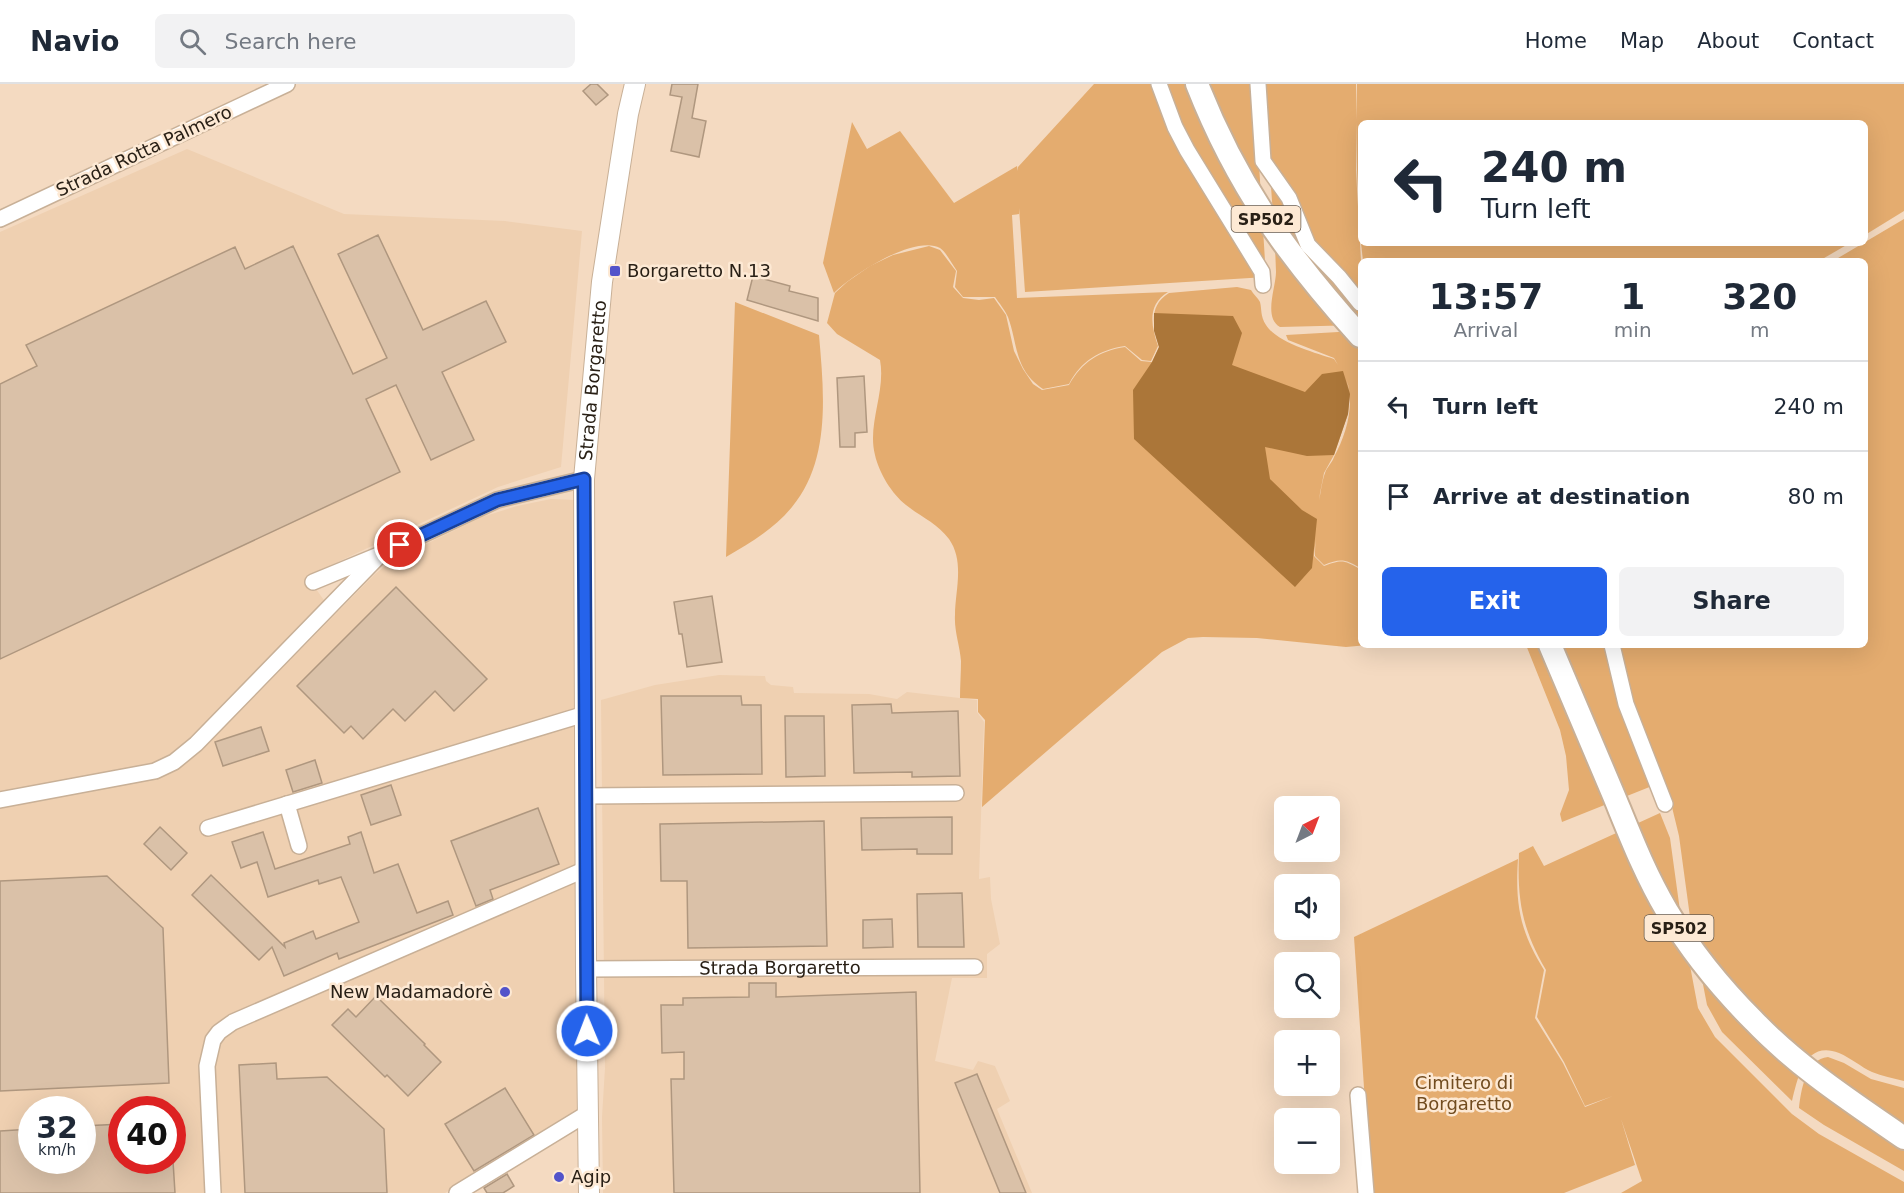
<!DOCTYPE html>
<meta charset="utf-8">
<style>
:root{--surface:#fff;--page:#f2f2f3;--text:#1f2937;--muted:#747a83;--line:#e0e1e3;--accent:#2563eb}
body{margin:0;font-family:"DejaVu Sans",sans-serif;background:var(--page);color:var(--text);height:100vh;display:flex;flex-direction:column;font-size:22px;white-space:nowrap}
*{box-sizing:border-box;margin:0}
p{font-size:20px;color:var(--muted)}
.icon{flex:none;width:33px;height:33px;fill:none;stroke:currentColor;stroke-width:2;stroke-linecap:round;stroke-linejoin:round}
.map{position:relative;flex:1;overflow:hidden}
.drawer{position:absolute;left:1358px;top:174px;width:510px;height:390px;display:flex;flex-direction:column;background:var(--surface);border-radius:9px;box-shadow:0 6px 24px #0002}
.drawer>*{flex:none}
.top-card{position:absolute;left:1358px;top:36px;width:510px;height:126px;border-radius:9px;box-shadow:0 6px 24px #0002;background:#fff;color:var(--text);overflow:hidden}
.needle{width:39px;rotate:42deg}
.buttons{position:absolute;left:1274px;top:712px;display:grid;gap:12px}
.buttons a{display:grid;place-items:center;width:66px;height:66px;border-radius:9px;background:var(--surface);box-shadow:0 6px 24px #0002;font-size:30px}
.speed{position:absolute;left:18px;top:1012px;display:flex;gap:12px;font-size:30px;font-weight:700;text-align:center}
.speed>*{display:grid;place-content:center;width:78px;height:78px;border-radius:50%;background:var(--surface);box-shadow:0 6px 24px #0002;line-height:1}
.speed small{font-size:15px;font-weight:400}
.speed .limit{border:9px solid #d22;background:#fff;color:#111}
.pin{position:absolute;display:grid;place-items:center;width:51px;height:51px;color:#fff;margin:-26px;border:3px solid #fff;border-radius:50%;box-shadow:0 2px 6px #0007}
.me{position:absolute;width:66px;margin:-33px;rotate:359deg;stroke-linejoin:round;filter:drop-shadow(0 0 4px #0008)}
.turn{display:flex;align-items:center;gap:21px;height:126px;padding:0 24px;font-size:27px}
.turn .icon{width:78px;height:78px;stroke-width:2.5}
.turn b{display:block;font-size:42px;line-height:51px}
.eta{display:flex;justify-content:space-evenly;align-items:center;height:102px;text-align:center}
.eta b{font-size:36px;font-weight:600;line-height:42px}
.button{display:flex;gap:12px;margin-top:auto;padding:12px 24px}
.button a{flex:1;height:69px;border-radius:9px;background:var(--accent);color:#fff;font-size:24px;font-weight:600;line-height:69px;text-align:center}
.button a+a{background:var(--page);color:var(--text)}
ul{padding:0;list-style:none}
li{display:flex;align-items:center;gap:18px;height:90px;padding:0 24px;border-top:2px solid var(--line)}
li div{flex:1}
li b{display:block;font-size:22px}
li em{font-style:normal}
header{display:flex;align-items:center;gap:36px;box-sizing:border-box;height:84px;padding:0 30px;background:var(--surface);border-bottom:2px solid var(--line)}
header strong{font-size:28px}
nav{display:flex;gap:33px;margin-inline-start:auto;font-size:21px}
.search{width:420px;height:54px;background:var(--page);display:flex;align-items:center;gap:15px;box-sizing:border-box;padding:0 21px;border-radius:9px;color:var(--muted);font-size:22px}
.map>svg:first-child{display:block}
.built{fill:#efd0b1;fill-rule:evenodd}
.green{fill:#e4ac6f}
.water{fill:#ab7639}
.building{fill:#dac1a8;stroke:#af977f;stroke-width:1.5}
.lines{fill:none;stroke-linecap:round;stroke-linejoin:round}
.street-casing{stroke:#c8b097;stroke-width:18}
.secondary-casing{stroke:#c8b097;stroke-width:22}
.primary-casing{stroke:#c8b097;stroke-width:26}
.street{stroke:#fff;stroke-width:15}
.secondary{stroke:#fff;stroke-width:20}
.primary{stroke:#fff;stroke-width:22}
.route-casing{stroke:#184099;stroke-width:15}
.route{stroke:#2563eb;stroke-width:10}
.poi-dot{fill:#5253ca;stroke:#fde9d4;stroke-width:2}
.labels{text-anchor:middle;stroke-width:5;stroke-linejoin:round;paint-order:stroke}
.shield{fill:#fde9d4;stroke:#695c4f;stroke-width:1.5}
.shield-label{font-size:16px;font-weight:bold;fill:#292016}
.street-label{font-size:18px;fill:#292016;stroke:#fde9d4}
.poi-label{font-size:18px;fill:#292016;stroke:#fde9d4;text-anchor:start}
.park-label{font-size:18px;fill:#724c1f;stroke:#fde9d4}
</style>
<header>
<strong>Navio</strong>
<div class="search"><svg class="icon" aria-label="search" viewBox="0 0 24 24"><circle cx="10" cy="10" r="6"/><path d="M15 15l6 6"/></svg>Search here</div>
<nav><a>Home</a><a>Map</a><a>About</a><a>Contact</a></nav>
</header>
<div class="map">
<svg width="1904" height="1109" viewBox="0 0 1904 1109">
<rect width="100%" height="100%" fill="#f4dac1"/>
<g class="built">
<polygon points="187,65 344,130 505,137 582,147 561,383 498,403 312,490 316,505 326,519 192,654 169,672 149,681 0,708 0,148"/>
<path d="M551,415L576,416L580,1029L445,1109H0V723L156,695L179,684L198,670L375,490L393,476L482,433L517,422ZM32,1026H82V1077H32ZM122,1026H172V1077H122Z"/>
<polygon points="719,591 765,592 766,597 771,601 793,603 794,609 869,610 897,615 907,608 977,616 977,628 984,638 979,795 990,793 991,815 1000,860 987,870 987,894 952,894 935,977 973,986 978,977 995,982 1010,1017 997,1025 1032,1109 603,1109 602,1033 605,984 601,616 655,601"/>
</g>
<g class="green">
<path d="M1094,0H1254L1266,193L1025,208L1019,124V130L1012,131L1017,214L1168,208C1147,221 1151,241 1158,262L1151,277L1142,276L1125,262C1099,266 1081,277 1069,300L1043,305C1014,286 1018,260 1008,233C1005,226 999,219 995,213H963L955,203L957,187C952,180 946,168 940,164C915,150 852,191 834,209L823,179L852,38L867,65L900,47L954,119L1017,82L1018,87V83Z"/>
<path d="M1263,0H1356V36L1357,0H1904V127L1865,151L1864,39H1360V147L1357,86L1356,38V86L1361,177L1360,241L1280,243C1263,234 1276,203 1276,188C1274,125 1267,62 1263,0Z"/>
<path d="M1904,135V997C1893,994 1882,992 1872,988C1861,983 1851,974 1839,969C1805,956 1798,993 1792,1017L1722,948L1707,921L1690,833L1679,752L1671,719L1631,619L1617,561H1864V177H1833Z"/>
<polygon points="1361,159 1850,159 1819,177 1363,177"/>
<path d="M929,162L940,166L956,187L953,203L963,214L979,216L994,214L1006,231L1014,267L1023,285L1033,300L1042,306L1069,301C1082,278 1099,267 1125,263L1141,277L1152,278L1159,263C1153,242 1148,222 1169,209L1237,203L1251,206C1253,210 1258,214 1260,218C1262,225 1260,232 1266,241C1276,258 1315,269 1334,275L1338,281L1334,274L1288,256L1286,251L1356,247L1360,248V484C1346,475 1340,474 1324,481L1315,472C1315,454 1319,405 1325,389C1327,383 1332,379 1334,373C1346,351 1355,321 1347,297L1350,310L1348,330L1334,371L1324,389L1320,409L1314,472L1324,482C1342,475 1344,476 1360,485V561H1368L1346,563L1257,554L1203,553L1188,554L1162,568L982,723L985,636L978,628V615L960,614C960,601 961,589 961,577C960,562 954,547 955,531C955,507 965,478 949,455C937,439 921,433 906,421C892,410 879,389 875,371C867,340 886,308 880,276L837,250L827,239L835,209L847,198L870,182L893,171Z"/>
<path d="M735,218L819,251C824,309 831,376 792,423C774,445 750,459 726,473Z"/>
<polygon points="1526,561 1607,561 1652,702 1562,738 1560,730 1569,706 1566,672 1560,646"/>
<path d="M1660,729L1670,754L1681,834L1698,924L1715,953L1792,1030L1819,1050L1904,1098V1109H1621L1642,1097L1621,1035L1635,1081L1564,1109H1371L1354,853L1518,775C1515,821 1520,847 1544,886L1535,934L1563,979L1585,1023L1613,1012L1585,1022L1564,978L1537,933L1546,886C1522,845 1517,816 1519,769L1533,762L1544,782Z"/>
<path d="M1828,973L1844,979L1871,995L1904,1004V1087L1824,1041L1799,1024C1801,1006 1806,975 1828,973Z"/>
</g>
<polygon class="water" points="1154,229 1233,232 1242,249 1232,281 1305,308 1322,290 1343,287 1350,310 1348,330 1334,371 1307,372 1265,363 1270,395 1302,426 1317,435 1312,484 1295,503 1134,355 1133,306 1152,278 1159,263 1154,247"/>
<g class="building">
<polygon points="591,0 597,0 608,11 596,21 583,7"/>
<polygon points="672,0 698,0 692,34 706,37 699,73 671,67 682,13 670,11"/>
<polygon points="378,151 423,246 486,217 506,258 442,288 474,356 431,376 396,301 366,315 400,388 0,575 0,300 37,282 26,261 235,163 245,185 293,162 353,290 387,274 338,170"/>
<polygon points="753,192 790,202 789,207 818,214 818,237 747,216"/>
<polygon points="864,292 867,348 855,349 855,363 840,363 837,294"/>
<polygon points="396,503 487,595 454,627 435,607 405,637 393,625 363,655 351,642 344,649 297,602"/>
<polygon points="712,512 722,578 687,583 682,550 679,550 674,518"/>
<polygon points="661,612 741,612 742,621 761,621 762,690 663,691"/>
<polygon points="891,620 892,629 958,627 960,692 912,693 912,688 854,689 852,621"/>
<polygon points="785,632 824,632 825,692 786,693"/>
<polygon points="261,643 269,667 223,682 215,658"/>
<polygon points="315,676 322,699 293,708 286,686"/>
<polygon points="391,701 401,731 371,741 361,711"/>
<polygon points="538,724 559,780 490,806 493,815 476,822 451,757"/>
<polygon points="952,733 952,770 917,770 917,765 862,766 861,734"/>
<polygon points="824,737 827,862 688,864 687,797 661,797 660,740"/>
<polygon points="160,743 187,769 171,786 144,760"/>
<polygon points="263,748 275,785 350,760 348,753 361,748 374,789 398,780 417,829 448,817 453,831 339,875 337,869 284,892 272,863 259,876 192,811 211,791 285,863 284,859 313,847 316,855 359,838 341,793 319,800 318,796 268,813 257,778 241,784 232,758"/>
<polygon points="107,792 163,844 169,999 0,1007 0,797"/>
<polygon points="962,809 964,863 918,863 917,810"/>
<polygon points="892,835 893,863 863,864 863,836"/>
<polygon points="749,899 776,899 776,913 916,908 920,1109 674,1109 671,995 684,995 684,968 662,969 661,921 683,921 683,914 749,913"/>
<polygon points="376,912 425,960 424,961 441,978 408,1012 387,991 385,993 332,941 348,925 356,933"/>
<polygon points="276,979 277,995 327,993 384,1045 387,1109 245,1109 239,981"/>
<polygon points="977,990 1026,1109 1000,1109 955,999"/>
<polygon points="505,1004 534,1051 474,1087 445,1040"/>
<polygon points="122,1040 122,1077 173,1077 175,1109 0,1109 0,1047 32,1045 32,1077 82,1077 82,1042"/>
<polygon points="507,1090 514,1102 503,1109 487,1109 484,1104"/>
</g>
<g class="lines">
<defs>
<g id="street">
<polyline points="1159,0 1175,43 1187,66 1262,188 1263,201"/>
<polyline points="1258,0 1263,77 1289,114 1308,161 1339,193 1360,219"/>
<polyline points="0,135 287,0"/>
<polyline points="313,498 381,470 497,416 584,395"/>
<polyline points="1612,561 1626,620 1665,720"/>
<polyline points="586,712 956,709"/>
<polyline points="0,716 155,687 174,678 196,660 381,470"/>
<polyline points="287,720 299,762"/>
<polyline points="208,744 585,630"/>
<path id="s1" d="M586,885L975,883"/>
<polyline points="1358,1011 1366,1109"/>
<polyline points="213,1109 207,982 213,956 219,948 233,938 586,785"/>
<polyline points="457,1109 588,1029"/>
</g>
<g id="secondary">
<path id="s2" d="M589,1109L586,885L584,395L602,198L628,30L635,0"/>
</g>
<g id="primary">
<path d="M1197,0C1237,102 1288,172 1360,252"/>
<path d="M1550,561C1571,611 1592,661 1614,712C1630,751 1645,790 1667,827C1691,867 1721,904 1754,937C1798,983 1852,1018 1904,1054"/>
</g>
</defs>
<use href="#street" class="street-casing"/>
<use href="#secondary" class="secondary-casing"/>
<use href="#primary" class="primary-casing"/>
<use href="#street" class="street"/>
<use href="#secondary" class="secondary"/>
<use href="#primary" class="primary"/>
</g>
<g class="lines">
<defs>
<polyline id="route" points="400,461 497,416 584,395 587,947"/>
</defs>
<use href="#route" class="route-casing"/>
<use href="#route" class="route"/>
</g>
<g class="poi-dot">
<rect x="609" y="181" width="12" height="12" rx="3"/>
<circle cx="505" cy="908" r="6"/>
<circle cx="559" cy="1093" r="6"/>
</g>
<g class="labels">
<g class="shield">
<rect x="1231.5" y="122" width="69" height="26" rx="4.5"/>
<rect x="1644.5" y="831" width="69" height="26" rx="4.5"/>
</g>
<g class="shield-label">
<text x="1266" y="141">SP502</text>
<text x="1679" y="850">SP502</text>
</g>
<g class="street-label">
<text transform="translate(144 67) rotate(-25)" y="6">Strada Rotta Palmero</text>
<text dy="6" stroke="none"><textPath href="#s2" startOffset="813">Strada Borgaretto</textPath></text>
<text dy="6" stroke="none"><textPath href="#s1" startOffset="194">Strada Borgaretto</textPath></text>
</g>
<g class="poi-label">
<text x="627" y="193">Borgaretto N.13</text>
<text x="493" y="914" text-anchor="end">New Madamadorè</text>
<text x="571" y="1099">Agip</text>
</g>
<g class="park-label">
<text x="1464" y="1005">Cimitero di<tspan x="1464" dy="21">Borgaretto</tspan></text>
</g>
</g>
</svg>
<div class="buttons">
<a><svg class="needle" viewBox="-14 -14 28 28"><path d="M0-13l5 13h-10z" fill="#e53935"/><path d="M0 13l5-13h-10z" fill="#747a83"/></svg></a>
<a><svg class="icon" aria-label="sound" viewBox="0 0 24 24"><path d="M4 9h4l5-4v14l-5-4H4zM17 9q2 3 0 6"/></svg></a>
<a><svg class="icon" aria-label="search" viewBox="0 0 24 24"><circle cx="10" cy="10" r="6"/><path d="M15 15l6 6"/></svg></a>
<a>+</a>
<a>−</a>
</div>
<div class="speed"><div>32<small>km/h</small></div><div class="limit">40</div></div>
<div class="pin" style="left:400px;top:461px;background:#d93025"><svg class="icon" aria-label="arrive" viewBox="0 0 24 24"><path d="M6 21V4h12l-3 4 3 4H6"/></svg></div>
<svg class="me" style="left:587px;top:947px" viewBox="-20 -20 40 40"><circle r="17" fill="#2563eb" stroke="#fff" stroke-width="3"/><path d="M0-11L8 9 0 5-8 9z" fill="#fff"/></svg>
<div class="top-card">
<div class="turn"><svg class="icon" aria-label="left" viewBox="0 0 24 24"><path d="M17 20v-9H6M10 6l-5 5 5 5"/></svg><div><b>240 m</b>Turn left</div></div>
</div>
<section class="drawer">
<div class="eta">
<div><b>13:57</b><p>Arrival</p></div>
<div><b>1</b><p>min</p></div>
<div><b>320</b><p>m</p></div>
</div>
<ul>
<li><svg class="icon" aria-label="left" viewBox="0 0 24 24"><path d="M17 20v-9H6M10 6l-5 5 5 5"/></svg><div><b>Turn left</b></div><em>240 m</em></li>
<li><svg class="icon" aria-label="arrive" viewBox="0 0 24 24"><path d="M6 21V4h12l-3 4 3 4H6"/></svg><div><b>Arrive at destination</b></div><em>80 m</em></li>
</ul>
<div class="button"><a>Exit</a><a>Share</a></div>
</section>
</div>
